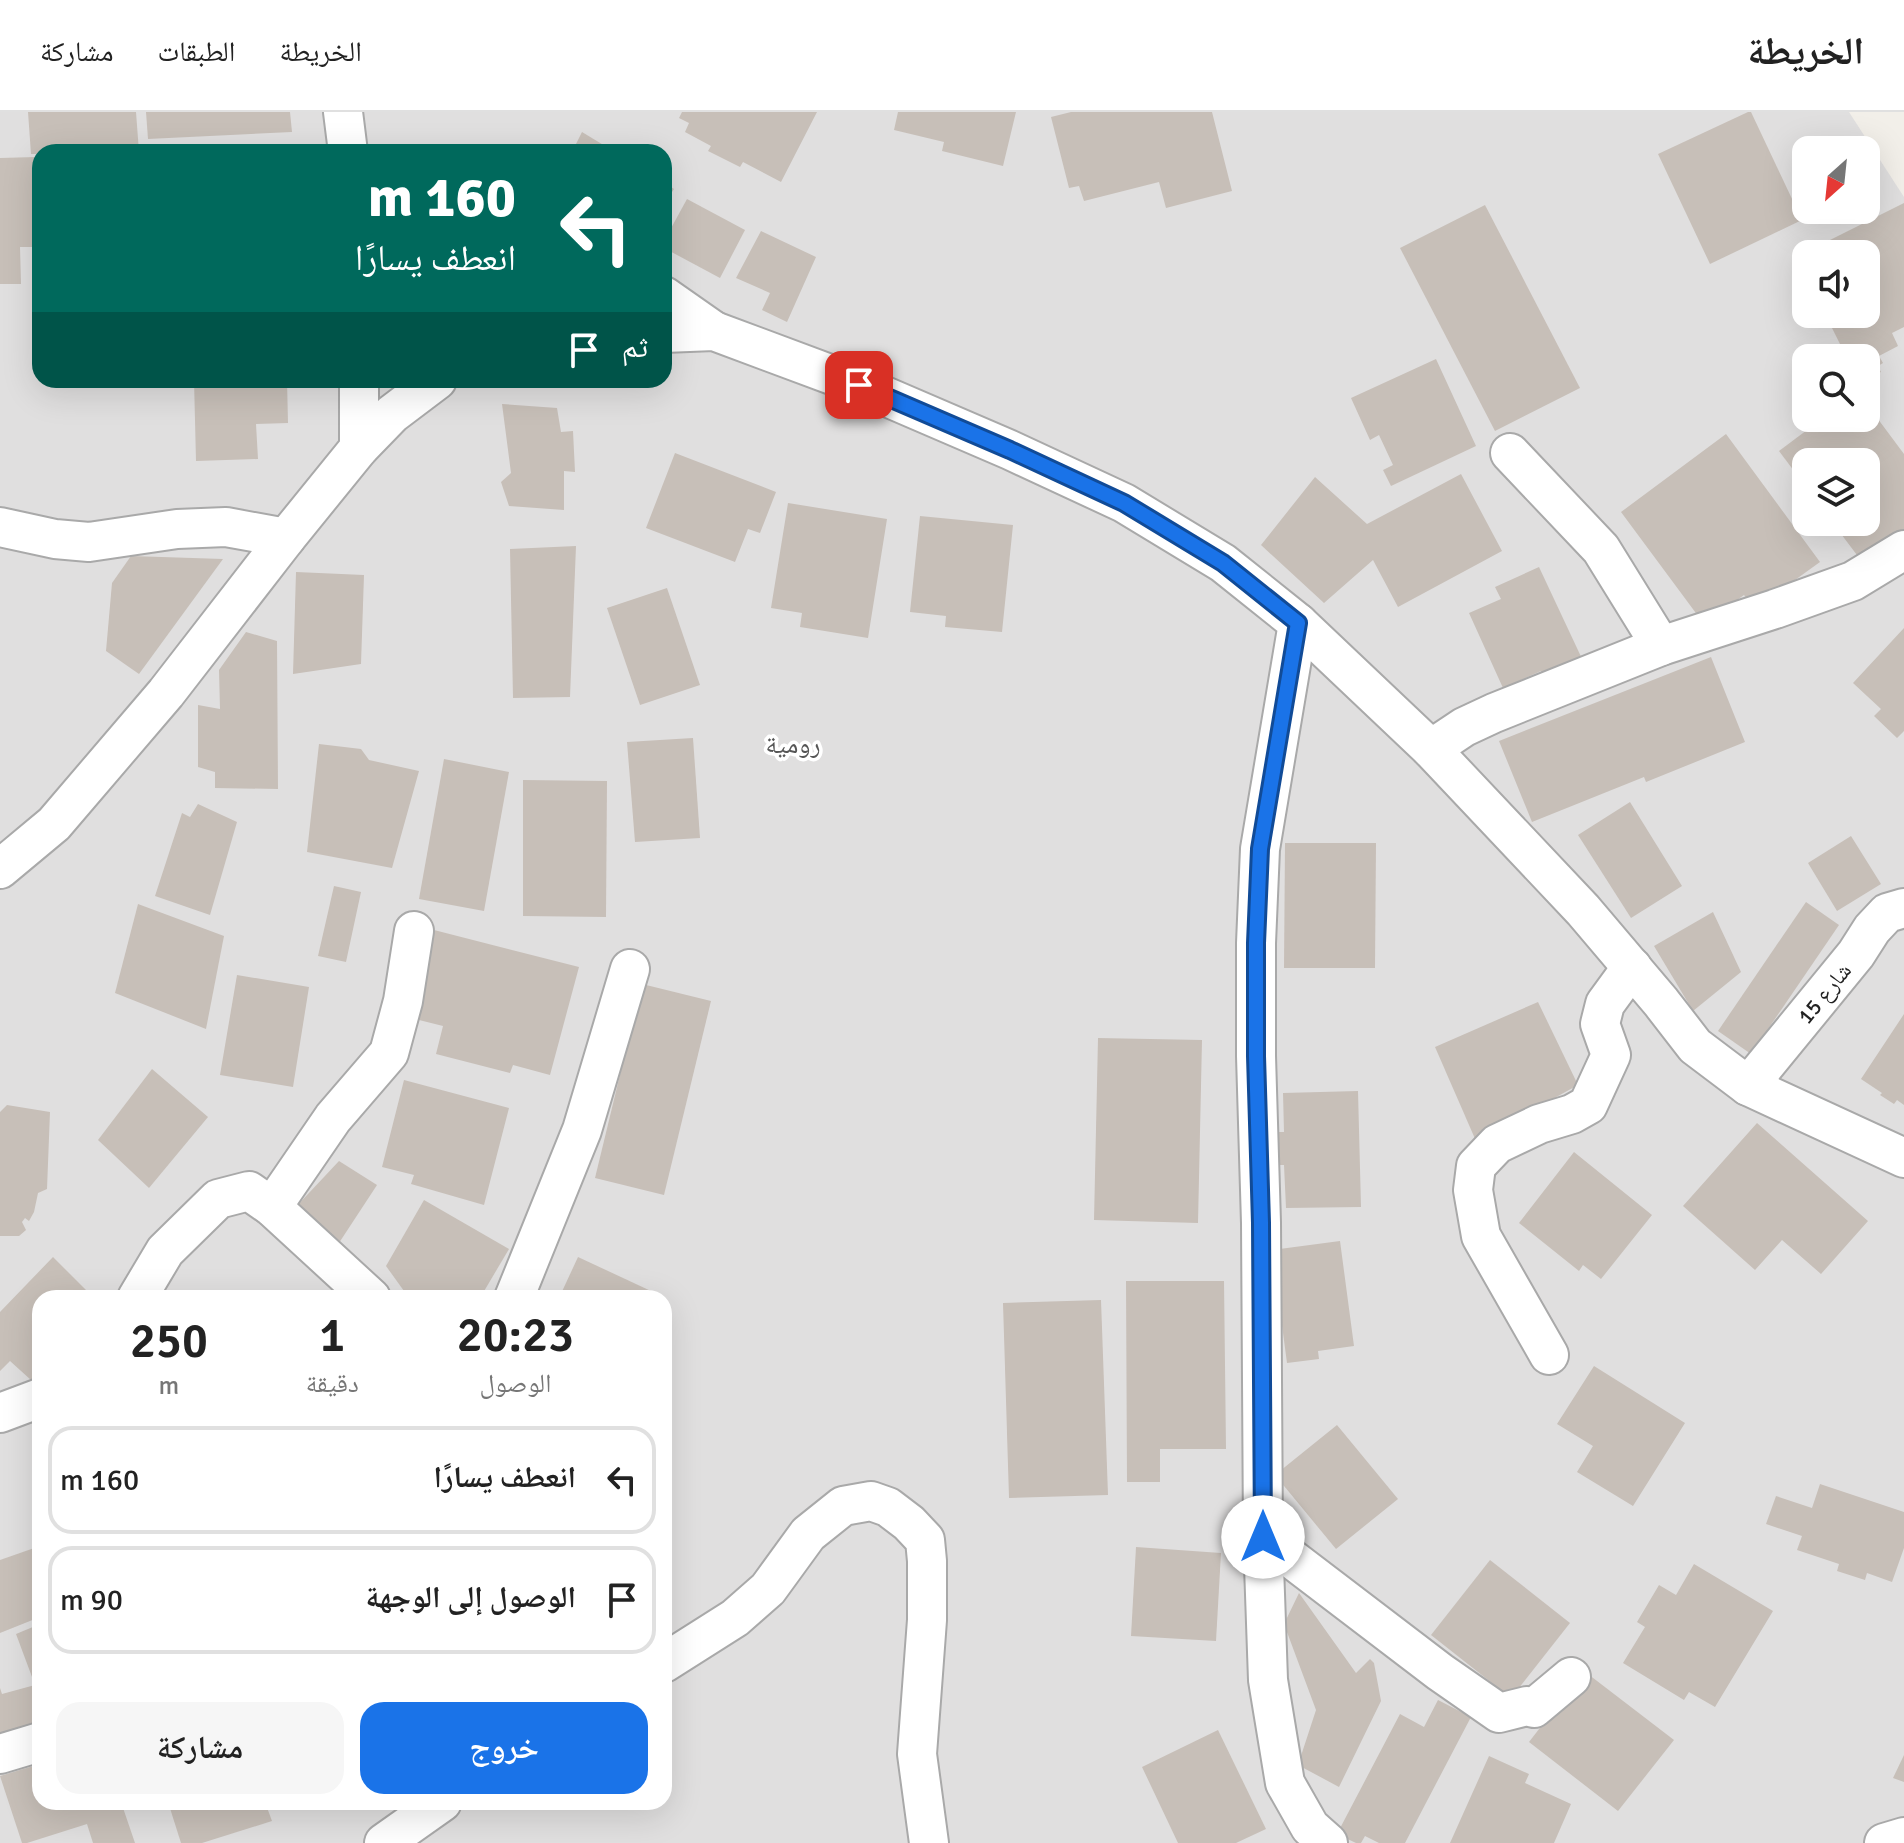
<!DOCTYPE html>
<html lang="ar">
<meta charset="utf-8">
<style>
:root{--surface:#fff;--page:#f6f6f6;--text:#222;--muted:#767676;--line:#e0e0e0;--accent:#1a73e8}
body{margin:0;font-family:Signika,"Noto Naskh Arabic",sans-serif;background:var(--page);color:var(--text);direction:rtl;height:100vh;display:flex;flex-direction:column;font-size:30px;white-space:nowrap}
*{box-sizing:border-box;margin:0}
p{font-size:26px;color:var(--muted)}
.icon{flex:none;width:44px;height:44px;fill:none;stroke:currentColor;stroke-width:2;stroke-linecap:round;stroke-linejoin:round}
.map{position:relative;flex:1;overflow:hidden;direction:ltr}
.panel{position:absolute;left:32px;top:1178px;width:640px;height:520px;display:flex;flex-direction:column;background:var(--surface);border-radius:24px;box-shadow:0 8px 32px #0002;direction:rtl}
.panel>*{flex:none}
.banner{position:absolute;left:32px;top:32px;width:640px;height:244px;border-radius:24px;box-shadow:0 8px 32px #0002;direction:rtl;background:#00695c;color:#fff;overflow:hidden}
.needle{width:52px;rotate:207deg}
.buttons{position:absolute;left:1792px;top:24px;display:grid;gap:16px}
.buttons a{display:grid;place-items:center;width:88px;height:88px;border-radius:16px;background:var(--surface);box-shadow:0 8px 32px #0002;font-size:40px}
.pin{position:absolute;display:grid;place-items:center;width:68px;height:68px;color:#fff;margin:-34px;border-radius:16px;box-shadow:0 4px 12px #0006}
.me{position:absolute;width:88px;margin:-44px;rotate:0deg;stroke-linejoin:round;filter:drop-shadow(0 0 6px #0008)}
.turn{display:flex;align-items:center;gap:28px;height:168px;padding:0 24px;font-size:36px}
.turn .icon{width:104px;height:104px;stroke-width:2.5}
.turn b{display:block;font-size:56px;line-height:68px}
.then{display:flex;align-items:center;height:76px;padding:0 24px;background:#0003;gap:16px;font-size:30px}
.eta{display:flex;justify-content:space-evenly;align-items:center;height:136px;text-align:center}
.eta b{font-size:48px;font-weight:600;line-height:56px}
.cta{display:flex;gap:16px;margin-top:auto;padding:16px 24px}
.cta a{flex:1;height:92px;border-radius:24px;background:var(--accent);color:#fff;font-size:32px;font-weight:600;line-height:92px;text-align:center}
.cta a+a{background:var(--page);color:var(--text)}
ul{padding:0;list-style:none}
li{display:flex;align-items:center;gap:24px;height:108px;margin:0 16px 12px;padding:0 8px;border:4px solid var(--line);border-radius:24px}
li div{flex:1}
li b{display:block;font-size:30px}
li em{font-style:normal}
header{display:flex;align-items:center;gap:48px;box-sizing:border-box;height:112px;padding:0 40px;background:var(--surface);border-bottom:2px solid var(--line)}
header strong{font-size:38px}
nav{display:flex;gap:44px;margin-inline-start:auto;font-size:28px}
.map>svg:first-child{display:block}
.residential{fill:#e0dfdf;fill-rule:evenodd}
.building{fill:#c7bfb8}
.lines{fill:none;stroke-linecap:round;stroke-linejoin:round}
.minor-casing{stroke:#a9a9a9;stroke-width:42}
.minor{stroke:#fff;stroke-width:38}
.route-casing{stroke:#114b97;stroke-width:20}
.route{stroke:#1a73e8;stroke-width:14}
.labels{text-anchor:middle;stroke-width:7;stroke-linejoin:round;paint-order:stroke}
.street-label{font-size:22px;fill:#222;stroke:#fff}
.quarter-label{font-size:26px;fill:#555;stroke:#fff}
</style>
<header>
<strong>الخريطة</strong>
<nav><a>الخريطة</a><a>الطبقات</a><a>مشاركة</a></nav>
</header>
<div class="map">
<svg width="1904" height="1731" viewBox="0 0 1904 1731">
<rect width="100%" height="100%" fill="#f2efe9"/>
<path class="residential" d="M0,0H1849L1904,85V1731H0ZM1806,38H1866V98H1806ZM40,40H664V268H40ZM1806,142H1866V202H1806ZM1806,246H1866V306H1806ZM1806,350H1866V410H1806ZM40,1186H664V1690H40Z"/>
<g class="building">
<polygon points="28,0 136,0 139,40 40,40 40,42 31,42"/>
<polygon points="146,0 290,0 292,20 148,27"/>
<polygon points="682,0 817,0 781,70 743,50 740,55 708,39 711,34 685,20 689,11 679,6"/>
<polygon points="898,0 1016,0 1003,54 942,39 944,30 894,18"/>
<polygon points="1071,0 1212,0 1232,79 1166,96 1159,70 1084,89 1079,74 1069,76 1051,5"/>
<polygon points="1748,0 1751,0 1802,108 1710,152 1658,42"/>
<polygon points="582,20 615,40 572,40"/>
<polygon points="36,45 38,135 20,135 21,172 0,172 0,46"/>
<polygon points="664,70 674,77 664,92"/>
<polygon points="687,87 745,118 720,166 664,136 664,129"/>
<polygon points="1904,91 1904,215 1892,221 1898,234 1879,244 1883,251 1878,254 1881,260 1866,267 1866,246 1847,246 1825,202 1866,202 1866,142 1806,142 1806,164 1796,145"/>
<polygon points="1485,93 1580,276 1495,319 1400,136"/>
<polygon points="761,119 816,145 787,210 762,198 770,181 736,166"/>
<polygon points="1436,247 1476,334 1391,374 1383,358 1393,353 1379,323 1370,328 1351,286"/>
<polygon points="194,268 287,268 288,311 256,312 258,347 196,349"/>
<polygon points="1866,291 1904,342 1904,420 1863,451 1832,410 1866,410 1866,350 1806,350 1806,375 1779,339 1823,306 1866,306"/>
<polygon points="502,292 557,296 561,320 573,319 575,360 564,359 564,398 509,394 501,370 511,361"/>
<polygon points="1726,322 1820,450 1755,497 1744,483 1704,512 1621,400"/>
<polygon points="675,341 776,380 760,421 748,417 735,450 646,416"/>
<polygon points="1461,362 1502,439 1398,495 1373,448 1324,491 1261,433 1315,365 1367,412"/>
<polygon points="788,391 887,407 868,526 800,515 802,501 771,496"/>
<polygon points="920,404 1013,413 1002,520 945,515 946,504 910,500"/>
<polygon points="576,434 570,585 513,586 510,437"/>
<polygon points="131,444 223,447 139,562 106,539 112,471"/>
<polygon points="1539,455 1584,551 1545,569 1541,559 1503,576 1469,501 1501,487 1495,475"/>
<polygon points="296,460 364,463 361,552 293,562"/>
<polygon points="667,476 700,573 640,593 607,496"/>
<polygon points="1904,516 1904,619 1897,626 1874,604 1881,597 1853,571"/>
<polygon points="246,520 277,529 278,677 215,676 215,660 198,655 198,593 220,597 219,558"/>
<polygon points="1711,545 1745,630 1646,670 1644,665 1532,710 1499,629"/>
<polygon points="693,626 700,726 635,730 627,630"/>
<polygon points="319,632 361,637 369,648 419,659 392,756 307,740"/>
<polygon points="444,647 509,660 484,799 419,787"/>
<polygon points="523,668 607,669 606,805 523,804"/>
<polygon points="1630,690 1682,774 1631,806 1578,723"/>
<polygon points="198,692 237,710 210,803 155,784 182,701 190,705"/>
<polygon points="1851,724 1881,772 1837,799 1808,751"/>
<polygon points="1285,731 1376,731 1375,856 1284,856"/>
<polygon points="334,774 361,780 346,850 318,844"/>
<polygon points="1806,790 1839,813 1751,942 1718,919"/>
<polygon points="138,792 224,824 206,917 115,881"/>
<polygon points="1713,800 1741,860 1693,899 1654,834"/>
<polygon points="434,818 579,855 550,963 513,953 510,961 436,942 443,914 411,906"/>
<polygon points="237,863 309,875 293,975 220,963"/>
<polygon points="642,872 711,889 664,1083 595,1066"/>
<polygon points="1538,890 1578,973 1476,1029 1435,935"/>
<polygon points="1904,902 1904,993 1897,988 1894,992 1880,983 1882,981 1861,967"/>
<polygon points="1098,926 1202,928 1198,1111 1094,1108"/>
<polygon points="152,957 208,1005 149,1076 98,1028"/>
<polygon points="404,968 509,996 484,1093 411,1072 414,1063 382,1055"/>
<polygon points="1358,979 1361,1095 1286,1096 1284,1053 1277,1053 1276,1020 1284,1020 1283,981"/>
<polygon points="7,993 50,1000 47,1077 38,1081 34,1100 29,1109 25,1106 22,1110 26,1118 19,1124 0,1124 0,1000"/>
<polygon points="1757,1011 1868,1109 1821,1162 1782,1128 1755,1158 1683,1094"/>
<polygon points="1574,1040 1652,1103 1601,1167 1583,1153 1579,1159 1519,1111"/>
<polygon points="339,1049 377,1073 335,1137 293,1098"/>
<polygon points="424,1088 509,1137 480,1186 409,1186 386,1154"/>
<polygon points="1340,1129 1354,1234 1318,1239 1319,1247 1287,1251 1272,1138"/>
<polygon points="53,1145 94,1186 40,1186 40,1262 31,1268 10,1249 0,1259 0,1200"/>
<polygon points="578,1145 651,1179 648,1186 559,1186"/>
<polygon points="1126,1169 1224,1169 1226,1337 1160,1337 1160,1370 1127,1370"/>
<polygon points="1101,1188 1108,1383 1009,1386 1003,1191"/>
<polygon points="1594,1254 1685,1311 1633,1394 1577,1360 1593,1334 1557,1312"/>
<polygon points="1337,1313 1398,1387 1336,1437 1275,1363"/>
<polygon points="1820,1372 1904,1400 1904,1436 1892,1470 1867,1461 1865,1468 1837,1459 1839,1452 1797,1438 1802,1424 1766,1412 1776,1384 1812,1396"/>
<polygon points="40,1434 40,1505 0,1521 0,1448"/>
<polygon points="1136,1435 1221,1441 1216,1529 1131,1524"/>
<polygon points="1490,1448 1570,1511 1511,1586 1431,1523"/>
<polygon points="1694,1452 1773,1499 1715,1595 1689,1580 1684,1588 1623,1551 1645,1515 1637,1510 1659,1473 1676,1483"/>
<polygon points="1299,1481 1356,1561 1370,1547 1374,1551 1381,1589 1339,1675 1298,1653 1316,1598 1284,1512"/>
<polygon points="40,1512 40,1621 0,1635 0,1576 2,1582 35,1573 16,1522"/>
<polygon points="1584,1559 1674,1628 1618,1699 1529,1630"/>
<polygon points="1438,1588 1471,1605 1405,1731 1379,1731 1365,1724 1361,1731 1356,1731 1337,1722 1400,1602 1424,1615"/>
<polygon points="1218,1618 1266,1717 1236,1731 1178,1731 1142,1655"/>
<polygon points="1904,1643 1904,1670 1893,1666"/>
<polygon points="1489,1644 1529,1662 1525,1671 1571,1692 1554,1731 1450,1731"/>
<polygon points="40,1652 40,1690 121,1690 135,1731 93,1731 87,1712 27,1731 22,1731 0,1664"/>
<polygon points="168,1690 265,1690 272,1709 202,1731 181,1731"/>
</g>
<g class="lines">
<defs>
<g id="minor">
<polyline points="343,0 348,40"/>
<polyline points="664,184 714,219"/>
<polyline points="664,221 714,219 859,273 1010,338 1124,391 1223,451 1298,511 1260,737 1256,831 1256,944 1261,1111 1263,1425 1268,1568 1285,1671 1310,1715 1328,1731"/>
<polyline points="359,268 359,336"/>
<polyline points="1510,341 1601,437 1661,534"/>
<polyline points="0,415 55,427 89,430 177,417 226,415 286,426"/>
<polyline points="1298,511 1431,637 1583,798 1661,890 1695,934 1748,974 1904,1046"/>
<polyline points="1431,637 1464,615 1494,601 1661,534 1775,497 1853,469 1904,438"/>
<polyline points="0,757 54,712 166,581 286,426 359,336 392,302 437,268"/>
<polyline points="1748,974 1856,842 1872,817 1887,801 1904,796"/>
<polyline points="272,1095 333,1006 389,941 403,889 414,819"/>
<polyline points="137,1186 165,1139 218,1087 249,1079 272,1095 371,1186"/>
<polyline points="514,1186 582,1018 630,857"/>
<polyline points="1549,1243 1481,1124 1473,1078 1476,1054 1497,1032 1539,1012 1572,1002 1588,993 1611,943 1600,912 1605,892 1632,855"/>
<polyline points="0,1301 40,1286"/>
<polyline points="1263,1425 1440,1560 1499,1601 1527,1594 1534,1596 1571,1565"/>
<polyline points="664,1551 735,1506 768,1477 808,1422 843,1394 871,1389 888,1395 909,1411 925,1428 927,1449 927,1508 917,1642 929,1731"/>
<polyline points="0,1642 40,1630"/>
<polyline points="384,1731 442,1690"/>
<polyline points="1884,1731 1904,1725"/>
</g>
</defs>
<use href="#minor" class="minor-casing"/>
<use href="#minor" class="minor"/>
</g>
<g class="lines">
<defs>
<polyline id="route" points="859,273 1010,338 1124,391 1223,451 1298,511 1260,737 1256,831 1256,944 1261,1111 1263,1425"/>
</defs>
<use href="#route" class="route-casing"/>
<use href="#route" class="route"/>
</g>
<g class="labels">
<g class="street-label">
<text transform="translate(1824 881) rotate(-51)" y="8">شارع 15</text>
</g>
<g class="quarter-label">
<text x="793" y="641">رومية</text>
</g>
</g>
</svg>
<div class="buttons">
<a><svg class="needle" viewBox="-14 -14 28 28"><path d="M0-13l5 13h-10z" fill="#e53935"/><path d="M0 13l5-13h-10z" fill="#767676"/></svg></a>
<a><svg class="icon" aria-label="sound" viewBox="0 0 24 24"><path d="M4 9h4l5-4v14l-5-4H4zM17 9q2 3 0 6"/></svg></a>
<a><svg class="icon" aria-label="search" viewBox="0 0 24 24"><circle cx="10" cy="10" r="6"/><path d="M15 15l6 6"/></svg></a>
<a><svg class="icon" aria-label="layers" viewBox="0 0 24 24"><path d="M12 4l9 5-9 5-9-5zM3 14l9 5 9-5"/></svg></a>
</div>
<div class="pin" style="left:859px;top:273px;background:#d93025"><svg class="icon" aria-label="arrive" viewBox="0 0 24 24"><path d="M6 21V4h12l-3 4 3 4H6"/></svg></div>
<svg class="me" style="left:1263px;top:1425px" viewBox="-20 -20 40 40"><circle r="19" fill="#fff"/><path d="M0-13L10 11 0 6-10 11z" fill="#1a73e8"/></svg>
<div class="banner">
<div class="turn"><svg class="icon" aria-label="left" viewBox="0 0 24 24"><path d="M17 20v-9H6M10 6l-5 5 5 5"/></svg><div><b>160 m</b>انعطف يسارًا</div></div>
<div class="then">ثم<svg class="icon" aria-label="arrive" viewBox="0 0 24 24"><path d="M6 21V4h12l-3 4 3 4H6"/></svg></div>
</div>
<section class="panel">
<div class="eta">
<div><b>20:23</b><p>الوصول</p></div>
<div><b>1</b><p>دقيقة</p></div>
<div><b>250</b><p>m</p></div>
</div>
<ul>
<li><svg class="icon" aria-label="left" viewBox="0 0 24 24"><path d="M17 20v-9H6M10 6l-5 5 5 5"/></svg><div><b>انعطف يسارًا</b></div><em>160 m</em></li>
<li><svg class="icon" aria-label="arrive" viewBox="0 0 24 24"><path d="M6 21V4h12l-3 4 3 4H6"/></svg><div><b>الوصول إلى الوجهة</b></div><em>90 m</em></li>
</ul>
<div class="cta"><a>خروج</a><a>مشاركة</a></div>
</section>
</div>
